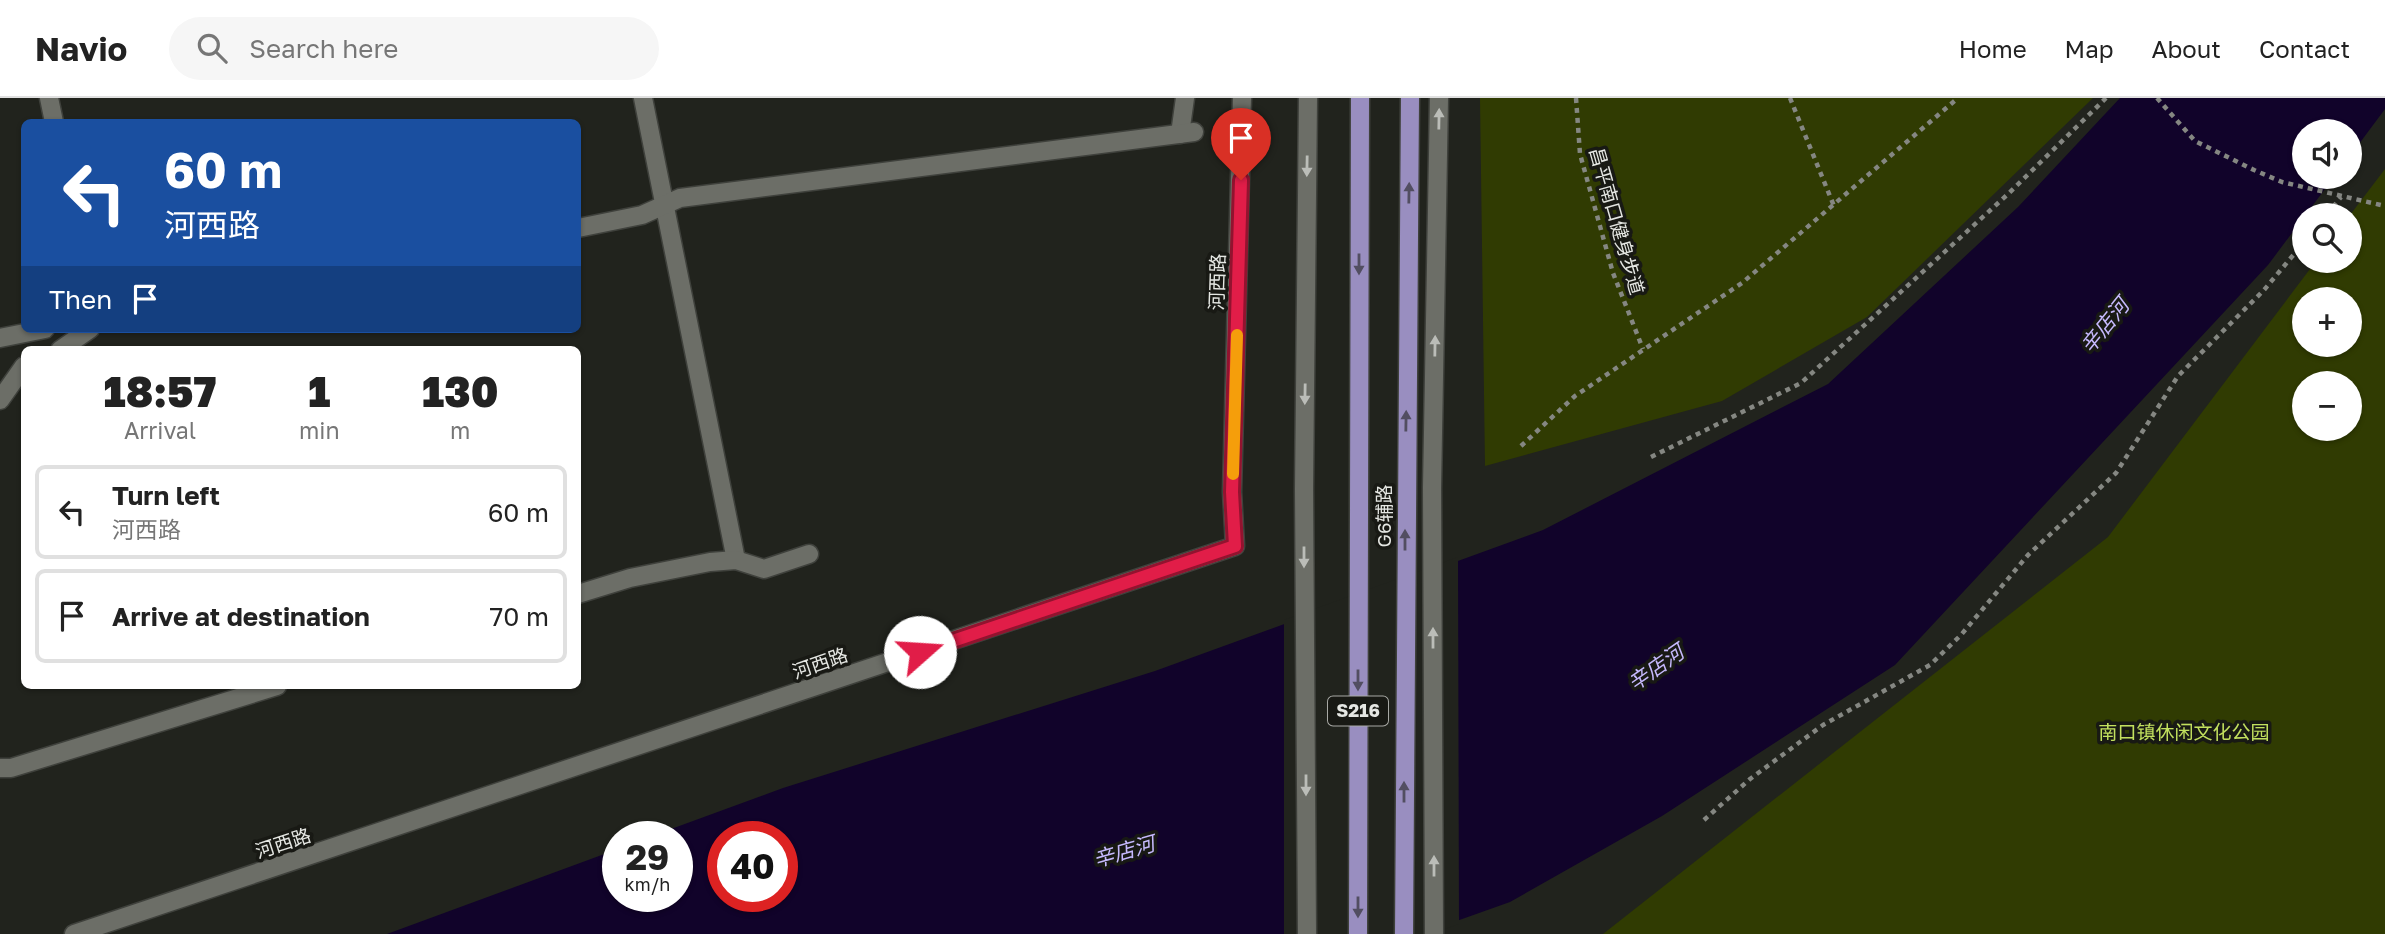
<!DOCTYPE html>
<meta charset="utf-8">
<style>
:root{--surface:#fff;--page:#f6f6f6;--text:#222;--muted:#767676;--line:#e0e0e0}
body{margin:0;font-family:"Golos Text","Noto Sans SC",sans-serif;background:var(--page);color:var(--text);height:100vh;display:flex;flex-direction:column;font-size:26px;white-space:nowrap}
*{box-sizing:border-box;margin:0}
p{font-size:23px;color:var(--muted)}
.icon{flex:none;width:38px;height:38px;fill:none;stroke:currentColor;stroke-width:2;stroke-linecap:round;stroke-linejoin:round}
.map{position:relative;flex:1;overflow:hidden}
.panel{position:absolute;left:21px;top:248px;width:560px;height:343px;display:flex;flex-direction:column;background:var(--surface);border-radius:10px;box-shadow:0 2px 5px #0004}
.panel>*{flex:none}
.top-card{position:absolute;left:21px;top:21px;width:560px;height:214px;border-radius:10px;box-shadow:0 2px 5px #0004;background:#1a4fa0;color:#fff;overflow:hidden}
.buttons{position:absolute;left:2292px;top:21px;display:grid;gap:14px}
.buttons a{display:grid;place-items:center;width:70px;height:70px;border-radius:50%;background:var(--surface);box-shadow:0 2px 5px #0004;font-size:35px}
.speed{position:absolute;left:602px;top:723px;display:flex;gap:14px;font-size:35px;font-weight:700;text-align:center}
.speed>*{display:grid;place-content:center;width:91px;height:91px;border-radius:50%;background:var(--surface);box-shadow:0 2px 5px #0004;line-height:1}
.speed small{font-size:18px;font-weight:400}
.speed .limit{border:10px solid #d22;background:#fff;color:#111}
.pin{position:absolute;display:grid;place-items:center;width:60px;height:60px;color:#fff;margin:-72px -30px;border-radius:50% 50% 50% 0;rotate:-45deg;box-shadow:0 0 7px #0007}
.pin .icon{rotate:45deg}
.me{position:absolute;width:77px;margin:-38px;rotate:71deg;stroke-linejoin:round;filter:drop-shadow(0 0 5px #0008)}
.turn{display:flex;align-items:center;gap:24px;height:147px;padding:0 28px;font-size:32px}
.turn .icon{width:91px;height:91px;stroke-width:2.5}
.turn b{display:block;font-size:49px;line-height:60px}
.then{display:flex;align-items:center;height:66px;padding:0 28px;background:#0003;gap:14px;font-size:26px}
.eta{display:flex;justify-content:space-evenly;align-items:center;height:119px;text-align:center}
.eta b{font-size:42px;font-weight:800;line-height:49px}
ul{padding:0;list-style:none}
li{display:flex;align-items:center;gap:21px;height:94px;margin:0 14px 10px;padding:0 14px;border:4px solid var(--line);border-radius:10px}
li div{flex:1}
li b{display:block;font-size:26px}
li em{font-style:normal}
header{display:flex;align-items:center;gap:42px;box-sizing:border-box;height:98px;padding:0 35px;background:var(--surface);border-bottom:2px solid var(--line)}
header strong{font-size:33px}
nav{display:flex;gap:38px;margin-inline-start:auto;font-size:24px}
.search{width:490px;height:63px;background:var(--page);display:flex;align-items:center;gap:18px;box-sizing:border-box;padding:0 24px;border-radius:38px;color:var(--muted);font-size:26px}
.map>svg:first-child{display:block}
.green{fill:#303b02;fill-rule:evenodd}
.water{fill:#11032a;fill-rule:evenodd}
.pier{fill:#21231d}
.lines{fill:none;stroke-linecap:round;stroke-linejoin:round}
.minor-casing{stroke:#3f413c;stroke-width:21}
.major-casing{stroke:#3f413c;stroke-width:21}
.path{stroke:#858782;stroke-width:4.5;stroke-dasharray:5 5;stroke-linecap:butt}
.minor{stroke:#6c6e67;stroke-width:18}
.major{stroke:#998ec0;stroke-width:18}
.oneway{fill:#bbbdb8}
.oneway2{fill:#524e61}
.route-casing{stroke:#92132f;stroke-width:18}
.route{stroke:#e11d48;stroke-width:12}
.slow{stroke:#f59e0b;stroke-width:12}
.labels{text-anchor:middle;stroke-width:7;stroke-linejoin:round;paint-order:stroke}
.shield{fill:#181914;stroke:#a8a9a5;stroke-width:2}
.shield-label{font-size:18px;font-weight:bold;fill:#e5e7e3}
.street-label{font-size:19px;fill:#e5e7e3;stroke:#181914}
.park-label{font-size:19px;fill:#c2e05e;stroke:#181914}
.water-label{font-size:21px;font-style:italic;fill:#c6b9fd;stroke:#181914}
</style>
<header>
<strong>Navio</strong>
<div class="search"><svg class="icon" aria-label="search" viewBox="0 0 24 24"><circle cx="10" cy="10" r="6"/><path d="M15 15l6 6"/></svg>Search here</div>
<nav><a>Home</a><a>Map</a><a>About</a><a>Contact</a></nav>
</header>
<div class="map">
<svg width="2385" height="836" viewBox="0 0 2385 836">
<rect width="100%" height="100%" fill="#21231d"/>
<g class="green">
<polygon points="1480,0 2093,0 1867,219 1722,303 1485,368"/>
<path d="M2385,71V836H1603L2108,439L2316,163H2350V117ZM2305,201H2350V247H2305ZM2305,285H2350V331H2305Z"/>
</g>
<path class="water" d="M2120,0H2385V11L2350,58V33H2305V79H2334L2268,167L1895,567L1662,718L1510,804L1420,836H387L618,751V798H677V738H652L783,690L1155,573L1543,432L1828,286L2018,109ZM723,738H782V798H723Z"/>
<polygon class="pier" points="1458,459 1459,826 1430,836 1284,836 1284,522"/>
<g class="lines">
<defs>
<g id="minor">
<polyline points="49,0 54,24"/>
<polyline points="643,0 736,462"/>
<polyline points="1180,36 1185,0"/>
<polyline points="578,130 642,117 680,100 1194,34"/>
<polyline points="0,240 45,231"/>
<polyline points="60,252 90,231"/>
<polyline points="0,302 24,268"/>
<polyline points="578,496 630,480 710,464 736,462 764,471 809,456"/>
<polyline points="0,670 11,670 277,588"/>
<polyline points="74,836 1235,448 1232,394 1242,0"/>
<polyline points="1307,836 1304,391 1308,0"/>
<polyline points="1434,836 1432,390 1439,0"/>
</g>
<g id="major">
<polyline points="1358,836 1360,0"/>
<polyline points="1404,836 1410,0"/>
</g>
</defs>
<use href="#minor" class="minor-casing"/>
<use href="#major" class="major-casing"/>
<g class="path">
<polyline points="1576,0 1580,56 1613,175 1643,251"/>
<polyline points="1790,0 1834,108"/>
<polyline points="2157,0 2195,43 2254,72 2282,84 2385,108"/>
<polyline points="2327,117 2341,99"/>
<polyline points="1521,348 1575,298 1742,185 1958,0"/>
<polyline points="1651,359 1801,285 2008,96 2106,0"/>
<polyline points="1704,722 1750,681 1823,627 1930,567 1961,537 2028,457 2116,375 2178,278 2264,192 2305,143"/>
</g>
<use href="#minor" class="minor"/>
<use href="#major" class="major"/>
</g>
<defs><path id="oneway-solid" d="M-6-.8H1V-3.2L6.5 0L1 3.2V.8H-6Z" transform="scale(1.75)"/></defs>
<g class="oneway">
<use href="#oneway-solid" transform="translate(1439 21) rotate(-89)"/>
<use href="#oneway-solid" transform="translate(1307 68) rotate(91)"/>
<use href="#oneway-solid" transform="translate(1435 248) rotate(-89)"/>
<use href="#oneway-solid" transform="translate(1305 296) rotate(91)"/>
<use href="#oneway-solid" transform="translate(1304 459) rotate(90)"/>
<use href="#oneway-solid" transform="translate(1433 540) rotate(-90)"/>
<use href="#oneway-solid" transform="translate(1306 687) rotate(90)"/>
<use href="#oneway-solid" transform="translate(1434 768) rotate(-90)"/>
</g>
<g class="oneway2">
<use href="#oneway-solid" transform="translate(1409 95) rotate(-89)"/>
<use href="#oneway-solid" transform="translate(1359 166) rotate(90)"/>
<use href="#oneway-solid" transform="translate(1406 323) rotate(-89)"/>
<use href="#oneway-solid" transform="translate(1405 442) rotate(-90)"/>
<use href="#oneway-solid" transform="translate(1358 582) rotate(90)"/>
<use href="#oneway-solid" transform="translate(1404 694) rotate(-90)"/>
<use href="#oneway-solid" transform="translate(1358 809) rotate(90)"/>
</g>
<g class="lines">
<defs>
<polyline id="route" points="920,554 1235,448 1232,394 1241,82"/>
</defs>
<use href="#route" class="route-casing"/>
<use href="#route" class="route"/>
<polyline class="slow" points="1233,376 1237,237"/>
</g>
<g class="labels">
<rect class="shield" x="1328" y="598.5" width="60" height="29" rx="5"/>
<g class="shield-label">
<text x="1358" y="619">S216</text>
</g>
<g class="street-label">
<text transform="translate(1617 123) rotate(74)" y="7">昌平南口健身步道</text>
<text transform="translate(1217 184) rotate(-88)" y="7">河西路</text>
<text transform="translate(1384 418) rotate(-90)" y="7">G6辅路</text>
<text transform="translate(820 565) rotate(-19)" y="7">河西路</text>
<text transform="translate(283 745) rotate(-18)" y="7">河西路</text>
</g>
<g class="park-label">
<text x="2184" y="641">南口镇休闲文化公园</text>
</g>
<g class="water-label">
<text transform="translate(2105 228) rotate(-51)" y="7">辛店河</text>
<text transform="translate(1656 570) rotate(-35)" y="7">辛店河</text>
<text transform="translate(1124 754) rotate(-16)" y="7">辛店河</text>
</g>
</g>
</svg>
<div class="buttons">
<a><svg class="icon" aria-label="sound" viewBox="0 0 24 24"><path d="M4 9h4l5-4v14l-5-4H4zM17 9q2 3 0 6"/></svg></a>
<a><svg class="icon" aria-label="search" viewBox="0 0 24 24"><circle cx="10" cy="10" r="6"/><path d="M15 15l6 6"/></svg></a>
<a>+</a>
<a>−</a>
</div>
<div class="speed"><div>29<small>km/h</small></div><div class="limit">40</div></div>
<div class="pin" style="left:1241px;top:82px;background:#d93025"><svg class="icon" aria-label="arrive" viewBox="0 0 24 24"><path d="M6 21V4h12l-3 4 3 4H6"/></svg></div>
<svg class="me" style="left:920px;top:554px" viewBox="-20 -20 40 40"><circle r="19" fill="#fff"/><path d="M0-13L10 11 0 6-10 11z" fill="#e11d48"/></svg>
<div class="top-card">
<div class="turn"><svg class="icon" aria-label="left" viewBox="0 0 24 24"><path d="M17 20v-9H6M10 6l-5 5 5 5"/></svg><div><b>60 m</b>河西路</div></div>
<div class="then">Then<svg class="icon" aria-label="arrive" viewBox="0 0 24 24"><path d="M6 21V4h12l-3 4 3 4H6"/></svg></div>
</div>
<section class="panel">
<div class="eta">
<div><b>18:57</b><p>Arrival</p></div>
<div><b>1</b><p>min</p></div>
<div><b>130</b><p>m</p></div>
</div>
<ul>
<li><svg class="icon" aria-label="left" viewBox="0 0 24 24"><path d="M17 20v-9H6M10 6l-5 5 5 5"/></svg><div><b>Turn left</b><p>河西路</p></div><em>60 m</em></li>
<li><svg class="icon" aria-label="arrive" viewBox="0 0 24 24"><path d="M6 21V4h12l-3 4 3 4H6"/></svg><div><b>Arrive at destination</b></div><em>70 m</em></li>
</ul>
</section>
</div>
